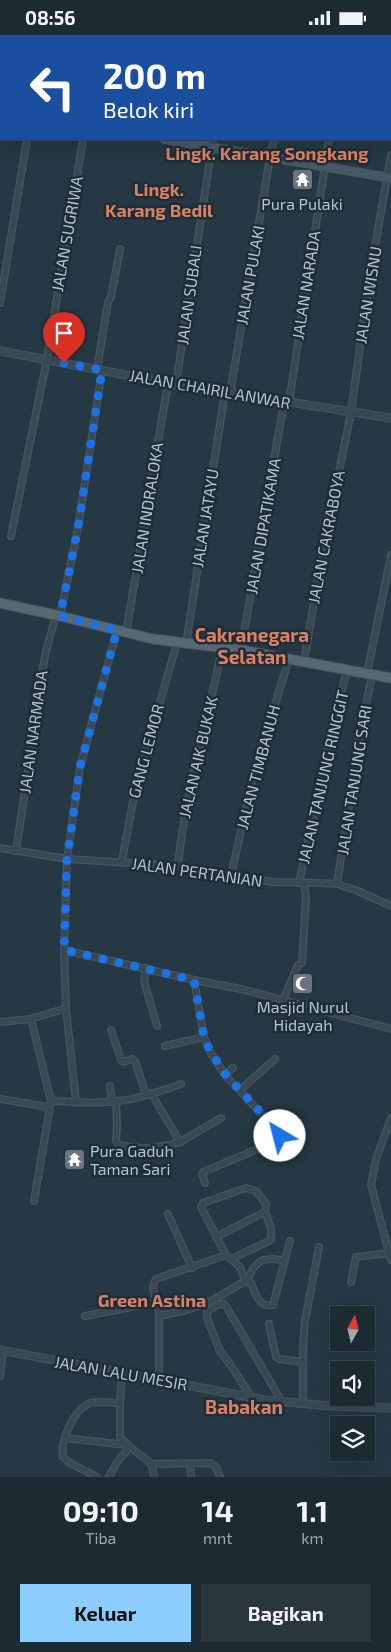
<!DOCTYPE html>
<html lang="id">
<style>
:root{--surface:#1c2a32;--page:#29363e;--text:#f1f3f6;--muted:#a0a7ac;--line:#3a464d;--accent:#8acdfe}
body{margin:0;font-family:"Exo 2",sans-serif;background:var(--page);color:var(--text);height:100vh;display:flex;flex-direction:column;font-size:19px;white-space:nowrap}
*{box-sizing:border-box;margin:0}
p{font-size:16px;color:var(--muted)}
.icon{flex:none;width:28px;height:28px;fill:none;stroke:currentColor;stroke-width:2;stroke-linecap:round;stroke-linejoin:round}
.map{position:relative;height:1442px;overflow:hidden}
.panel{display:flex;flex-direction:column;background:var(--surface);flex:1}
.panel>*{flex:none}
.top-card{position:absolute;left:0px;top:0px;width:391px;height:105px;box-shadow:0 5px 20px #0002,0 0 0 1px var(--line);background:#1a4fa0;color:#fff;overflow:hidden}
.needle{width:32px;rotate:8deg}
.buttons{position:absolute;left:330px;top:1271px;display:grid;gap:10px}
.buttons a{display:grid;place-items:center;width:45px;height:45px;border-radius:0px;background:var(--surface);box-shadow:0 5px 20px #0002,0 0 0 1px var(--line);font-size:25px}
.pin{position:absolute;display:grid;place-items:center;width:42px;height:42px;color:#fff;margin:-51px -21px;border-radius:50% 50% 50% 0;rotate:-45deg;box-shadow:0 0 5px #0007}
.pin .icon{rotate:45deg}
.me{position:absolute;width:55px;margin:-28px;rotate:323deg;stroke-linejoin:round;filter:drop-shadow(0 0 4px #0008)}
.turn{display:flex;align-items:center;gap:18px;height:105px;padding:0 20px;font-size:22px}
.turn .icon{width:65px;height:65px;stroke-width:2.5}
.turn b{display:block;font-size:35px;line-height:42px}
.eta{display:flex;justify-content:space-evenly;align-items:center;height:85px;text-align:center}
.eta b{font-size:30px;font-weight:700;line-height:35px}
.cta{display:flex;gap:10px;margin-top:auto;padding:10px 20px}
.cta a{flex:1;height:58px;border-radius:0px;background:var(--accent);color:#111;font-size:20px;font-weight:700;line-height:58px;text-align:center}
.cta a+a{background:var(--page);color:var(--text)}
.status{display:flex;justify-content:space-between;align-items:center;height:35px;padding:0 25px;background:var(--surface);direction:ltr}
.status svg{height:14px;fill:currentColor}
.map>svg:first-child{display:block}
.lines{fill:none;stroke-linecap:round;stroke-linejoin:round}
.minor-casing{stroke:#46555f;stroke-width:8}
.tertiary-casing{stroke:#46555f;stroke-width:9}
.secondary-casing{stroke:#46555f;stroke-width:10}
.primary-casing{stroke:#46555f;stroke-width:11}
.minor{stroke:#394953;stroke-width:5.5}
.tertiary{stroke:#394953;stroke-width:7}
.secondary{stroke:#475966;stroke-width:8}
.primary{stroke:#576873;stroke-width:9}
.route{stroke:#1a73e8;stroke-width:9;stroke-dasharray:0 16.2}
.labels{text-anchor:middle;stroke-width:5;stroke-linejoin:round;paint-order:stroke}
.poi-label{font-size:16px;fill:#b7c3cd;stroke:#1e2e38}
.street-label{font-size:16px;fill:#b7c3cd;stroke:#1e2e38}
.neighbourhood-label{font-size:18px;font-weight:bold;fill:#dc7f62;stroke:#1e2e38}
.quarter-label{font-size:19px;font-weight:bold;fill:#dc7f62;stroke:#1e2e38}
</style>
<div class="status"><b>08:56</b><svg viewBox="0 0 49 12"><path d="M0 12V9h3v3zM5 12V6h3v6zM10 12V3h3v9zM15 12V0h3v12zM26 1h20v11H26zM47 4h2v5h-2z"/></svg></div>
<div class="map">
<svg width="391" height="1442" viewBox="0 0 391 1442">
<rect width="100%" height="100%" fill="#253843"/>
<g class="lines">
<defs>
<g id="minor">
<polyline points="46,1 47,0"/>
<polyline points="226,1 226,0"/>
<polyline points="287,1 288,0"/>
<polyline points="345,1 345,0"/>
<polyline points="0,268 27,104"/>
<polyline points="97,334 108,267 111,262 120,214"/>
<polyline points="176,349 213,104"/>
<polyline points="230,358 270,123 274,104"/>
<polyline points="289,367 329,104"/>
<polyline points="11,501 47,324 83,104"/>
<polyline points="60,581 78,493 102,335"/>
<polyline points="126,598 168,348"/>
<polyline points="186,609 225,357"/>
<polyline points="241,615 284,367"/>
<polyline points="304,627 318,543 351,377 370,240 391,120"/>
<polyline points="367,639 391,520"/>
<polyline points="0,813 67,824 178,831 272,847 319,848 337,849 358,856 391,871"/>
<polyline points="16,816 35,689 39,654 46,616 56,580"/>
<polyline points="122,826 136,750 177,608"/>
<path d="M178,831C185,756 208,686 222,613"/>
<polyline points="231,841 253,741 289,624"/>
<polyline points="299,848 332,691 347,636"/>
<polyline points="337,849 358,712 372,640"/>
<polyline points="64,915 194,945 241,954 391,994"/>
<polyline points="146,933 144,946 157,991"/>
<polyline points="194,945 204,1002 210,1017 225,1040 280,1099 279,1103 270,1109 203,1137 202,1139 205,1148"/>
<polyline points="283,965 298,930 302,928 306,863 304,848"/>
<polyline points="66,973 76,1067"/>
<polyline points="0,987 31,984"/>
<polyline points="111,995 121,1025 123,1027 132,1024 135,1026 146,1060"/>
<polyline points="165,1011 204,1002"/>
<polyline points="225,1040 233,1033"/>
<polyline points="110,1051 112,1067"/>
<polyline points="240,1055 275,1024"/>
<polyline points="151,1058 180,1107 221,1083"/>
<polyline points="0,1064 49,1072"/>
<polyline points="51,1066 31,984 66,973 64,915 67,824 80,732 117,595"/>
<path d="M51,1066C73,1067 95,1069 117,1066C139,1064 161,1056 181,1049"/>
<path d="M116,1067L117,1090L116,1106L119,1110C139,1115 161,1113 180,1107"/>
<polyline points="391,1083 376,1124 371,1150 391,1225"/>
<polyline points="34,1166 51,1066"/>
<polyline points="168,1179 192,1233"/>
<polyline points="216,1202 265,1177 266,1169 256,1156 246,1153 203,1168 201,1172 226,1220 240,1232 245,1246"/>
<polyline points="231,1224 271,1205 271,1193 265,1177"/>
<path d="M247,1246C255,1226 263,1220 285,1226"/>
<polyline points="351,1247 356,1222 389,1218"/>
<path d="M157,1267C154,1259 151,1251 156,1244L226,1220"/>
<polyline points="85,1281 157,1267 159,1281"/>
<polyline points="269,1289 276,1322 279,1324 303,1327"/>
<polyline points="122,1338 120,1368 120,1402 131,1413 152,1429 154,1442"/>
<polyline points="0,1341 3,1316"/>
<path d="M159,1344V1281L183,1276L208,1268L245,1246L251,1248C256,1259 259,1273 273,1270L290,1206"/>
<polyline points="251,1362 232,1332 220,1316 207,1283 207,1276 220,1269 224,1269 226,1271 282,1367"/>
<polyline points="303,1369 303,1312 305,1286 319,1212"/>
<polyline points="65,1403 127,1410"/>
<polyline points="190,1428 191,1442"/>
<polyline points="152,1429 211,1428 216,1432 220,1442"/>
<path d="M97,1442L70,1428L63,1422C60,1407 73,1376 88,1369C96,1365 110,1368 120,1368"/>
<polyline points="109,1442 117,1427 130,1412"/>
</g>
<g id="tertiary">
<polyline points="0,316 168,348 391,383"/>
<polyline points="0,1315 265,1365 329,1371 391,1373"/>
</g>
<g id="secondary">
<polyline points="0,76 1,77"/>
<polyline points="164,104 391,143"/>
</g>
<polyline id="primary" points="0,568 60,581 153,604 241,615 391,643"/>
</defs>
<use href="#minor" class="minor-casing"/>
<use href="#tertiary" class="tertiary-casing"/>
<use href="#secondary" class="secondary-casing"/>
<use href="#primary" class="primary-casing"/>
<use href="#minor" class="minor"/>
<use href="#tertiary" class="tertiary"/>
<use href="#secondary" class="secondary"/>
<use href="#primary" class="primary"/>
</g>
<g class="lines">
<polyline class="route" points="64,328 102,335 78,493 60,581 117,595 80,732 67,824 64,915 194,945 204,1002 210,1016 226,1040 279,1097 280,1101"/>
</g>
<defs>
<symbol id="temple-square" viewBox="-11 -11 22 22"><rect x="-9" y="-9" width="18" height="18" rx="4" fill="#6b7280" stroke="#1e2e38"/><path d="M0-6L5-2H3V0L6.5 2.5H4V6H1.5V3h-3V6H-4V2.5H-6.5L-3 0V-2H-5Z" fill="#fff"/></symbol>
<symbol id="mosque-square" viewBox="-11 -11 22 22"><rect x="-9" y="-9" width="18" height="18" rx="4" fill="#6b7280" stroke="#1e2e38"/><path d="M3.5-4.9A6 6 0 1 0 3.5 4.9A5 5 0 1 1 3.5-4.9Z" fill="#fff"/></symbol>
</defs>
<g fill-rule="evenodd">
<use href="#temple-square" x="290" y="132" width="25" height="25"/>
<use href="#mosque-square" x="290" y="936" width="25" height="25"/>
<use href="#temple-square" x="62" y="1112" width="25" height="25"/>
</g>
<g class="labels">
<g class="poi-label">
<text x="302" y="175">Pura Pulaki</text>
<text x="303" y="978">Masjid Nurul<tspan x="303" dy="18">Hidayah</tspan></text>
<text x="90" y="1122" text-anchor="start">Pura Gaduh<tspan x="90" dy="18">Taman Sari</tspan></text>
</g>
<g class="street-label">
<text transform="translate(67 199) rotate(-80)" y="6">JALAN SUGRIWA</text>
<text transform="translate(250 240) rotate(-80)" y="6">JALAN PULAKI</text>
<text transform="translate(306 250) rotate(-81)" y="6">JALAN NARADA</text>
<text transform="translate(189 260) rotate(-82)" y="6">JALAN SUBALI</text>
<text transform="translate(368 260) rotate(-81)" y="6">JALAN WISNU</text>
<text transform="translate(210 354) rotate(10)" y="6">JALAN CHAIRIL ANWAR</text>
<text transform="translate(147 473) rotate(-81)" y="6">JALAN INDRALOKA</text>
<text transform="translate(205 483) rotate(-81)" y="6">JALAN JATAYU</text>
<text transform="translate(263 491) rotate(-80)" y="6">JALAN DIPATIKAMA</text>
<text transform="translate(326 502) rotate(-79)" y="6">JALAN CAKRABOYA</text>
<text transform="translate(33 697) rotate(-82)" y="6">JALAN NARMADA</text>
<text transform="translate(146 716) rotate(-75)" y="6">GANG LEMOR</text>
<text transform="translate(198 722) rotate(-77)" y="6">JALAN AIK BUKAK</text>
<text transform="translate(258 732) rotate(-75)" y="6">JALAN TIMBANUH</text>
<text transform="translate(323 742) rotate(-77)" y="6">JALAN TANJUNG RINGGIT</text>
<text transform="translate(354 745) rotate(-81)" y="6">JALAN TANJUNG SARI</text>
<text transform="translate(197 837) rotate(8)" y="6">JALAN PERTANIAN</text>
<text transform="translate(121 1338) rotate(10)" y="6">JALAN LALU MESIR</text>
</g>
<g class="neighbourhood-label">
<text x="267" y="125">Lingk. Karang Songkang</text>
<text x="159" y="161">Lingk.<tspan x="159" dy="21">Karang Bedil</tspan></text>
<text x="152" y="1272">Green Astina</text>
</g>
<g class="quarter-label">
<text x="252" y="607">Cakranegara<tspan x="252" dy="22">Selatan</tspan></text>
<text x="244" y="1379">Babakan</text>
</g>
</g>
</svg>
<div class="buttons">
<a><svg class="needle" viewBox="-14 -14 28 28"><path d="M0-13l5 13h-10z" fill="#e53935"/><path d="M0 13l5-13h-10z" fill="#a0a7ac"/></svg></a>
<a><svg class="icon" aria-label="sound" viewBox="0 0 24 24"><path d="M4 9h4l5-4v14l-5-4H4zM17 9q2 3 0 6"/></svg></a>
<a><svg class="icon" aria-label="layers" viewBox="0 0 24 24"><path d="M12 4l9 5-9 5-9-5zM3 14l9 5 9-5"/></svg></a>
</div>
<div class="pin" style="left:64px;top:328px;background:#d93025"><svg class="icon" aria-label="arrive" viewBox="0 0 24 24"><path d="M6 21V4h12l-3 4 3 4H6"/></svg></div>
<svg class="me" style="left:280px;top:1101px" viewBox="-20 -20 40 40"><circle r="19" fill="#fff"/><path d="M0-13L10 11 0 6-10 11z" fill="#1a73e8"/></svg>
<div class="top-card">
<div class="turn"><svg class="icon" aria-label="left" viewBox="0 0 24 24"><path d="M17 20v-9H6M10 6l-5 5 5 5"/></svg><div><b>200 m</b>Belok kiri</div></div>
</div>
</div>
<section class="panel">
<div class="eta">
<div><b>09:10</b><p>Tiba</p></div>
<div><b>14</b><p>mnt</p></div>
<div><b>1.1</b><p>km</p></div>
</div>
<div class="cta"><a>Keluar</a><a>Bagikan</a></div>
</section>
